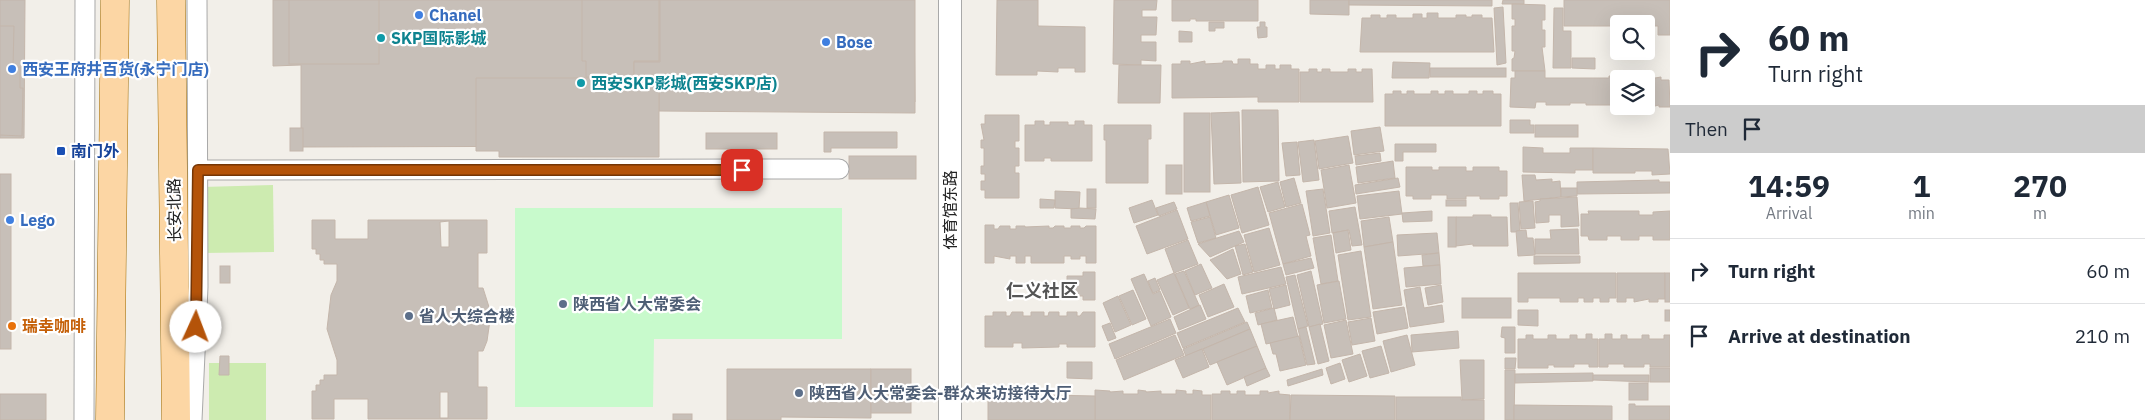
<!DOCTYPE html>
<meta charset="utf-8">
<style>
:root{--surface:#fff;--page:#f6f6f7;--text:#1f2937;--muted:#747a83;--line:#e0e1e3}
body{margin:0;font-family:"IBM Plex Sans","Noto Sans SC",sans-serif;background:var(--page);color:var(--text);height:100vh;display:flex;flex-direction:column;font-size:19px;white-space:nowrap}
*{box-sizing:border-box;margin:0}
p{font-size:16px;color:var(--muted)}
.icon{flex:none;width:28px;height:28px;fill:none;stroke:currentColor;stroke-width:2;stroke-linecap:round;stroke-linejoin:round}
.map{position:relative;flex:1;overflow:hidden}
.drawer{display:flex;flex-direction:column;background:var(--surface);width:475px}
.drawer>*{flex:none}
.hud{background:#fff;color:var(--text);overflow:hidden}
.fabs{position:absolute;left:1610px;top:15px;display:grid;gap:10px}
.fabs a{display:grid;place-items:center;width:45px;height:45px;border-radius:5px;background:var(--surface);box-shadow:0 5px 20px #0002;font-size:25px}
.pin{position:absolute;display:grid;place-items:center;width:42px;height:42px;color:#fff;margin:-21px;border-radius:10px;box-shadow:0 2px 8px #0006}
.me{position:absolute;width:55px;margin:-28px;rotate:2deg;stroke-linejoin:round;filter:drop-shadow(0 0 4px #0008)}
.turn{display:flex;align-items:center;gap:18px;height:105px;padding:0 15px;font-size:22px}
.turn .icon{width:65px;height:65px;stroke-width:2.5}
.turn b{display:block;font-size:35px;line-height:42px}
.then{display:flex;align-items:center;height:48px;padding:0 15px;background:#0003;gap:10px;font-size:19px}
.eta{display:flex;justify-content:space-evenly;align-items:center;height:85px;text-align:center}
.eta b{font-size:30px;font-weight:700;line-height:35px}
ul{padding:0;list-style:none}
li{display:flex;align-items:center;gap:15px;height:65px;padding:0 15px;border-top:1px solid var(--line)}
li div{flex:1}
li b{display:block;font-size:19px}
li em{font-style:normal}
main{display:flex;flex:1;min-height:0}
.map>svg:first-child{display:block}
.grass{fill:#cdebb0}
.park{fill:#c8facc}
.building{fill:#c7bfb8;stroke:#c4b6ab;fill-rule:evenodd}
.lines{fill:none;stroke-linecap:round;stroke-linejoin:round}
.minor-casing{stroke:#a9a9a9;stroke-width:21}
.tertiary-casing{stroke:#a9a9a9;stroke-width:24}
.primary-casing{stroke:#a06b00;stroke-width:29}
.minor{stroke:#fff;stroke-width:19}
.tertiary{stroke:#fff;stroke-width:22}
.primary{stroke:#fcd6a4;stroke-width:28}
.route-casing{stroke:#753606;stroke-width:12}
.route{stroke:#b45309;stroke-width:9}
.shop-dot{fill:#3f7fe0;stroke:#fff;stroke-width:2}
.culture-dot{fill:#0f9aa8;stroke:#fff;stroke-width:2}
.transit-dot{fill:#1a4fb4;stroke:#fff;stroke-width:2}
.service-dot{fill:#5c6f8a;stroke:#fff;stroke-width:2}
.food-dot{fill:#e8710a;stroke:#fff;stroke-width:2}
.labels{text-anchor:middle;stroke-width:4.5;stroke-linejoin:round;paint-order:stroke}
.shop-label{font-size:16px;font-weight:bold;fill:#366cbe;stroke:#fff;text-anchor:start}
.culture-label{font-size:16px;font-weight:bold;fill:#0d838f;stroke:#fff;text-anchor:start}
.transit-label{font-size:16px;font-weight:bold;fill:#164399;stroke:#fff;text-anchor:start}
.street-label{font-size:16px;fill:#222;stroke:#fff}
.service-label{font-size:16px;font-weight:bold;fill:#4e5e75;stroke:#fff;text-anchor:start}
.food-label{font-size:16px;font-weight:bold;fill:#c56008;stroke:#fff;text-anchor:start}
.neighbourhood-label{font-size:18px;font-weight:bold;fill:#555;stroke:#fff}
</style>
<main>
<div class="map">
<svg width="1670" height="420" viewBox="0 0 1670 420">
<rect width="100%" height="100%" fill="#f2efe9"/>
<g class="grass">
<polygon points="273,185 274,252 204,253 202,187"/>
<rect x="209" y="363" width="57" height="57"/>
</g>
<polygon class="park" points="515,208 842,208 842,339 654,339 653,407 515,407"/>
<g class="building">
<polygon points="0,0 25,0 24,138 0,138"/>
<polygon points="273,0 914,0 915,102 654,102 654,146 301,147 301,65 273,66"/>
<rect x="289" y="0" width="90" height="64"/>
<polygon points="582,0 659,0 659,61 634,61 634,77 586,77 586,61 582,61"/>
<polygon points="660,0 915,0 915,113 659,111 659,82 634,82 634,62 660,62"/>
<polygon points="997,0 1038,0 1038,26 1085,27 1085,72 1075,72 1075,68 1058,68 1058,72 1037,71 1037,75 996,75"/>
<polygon points="1114,0 1157,0 1156,10 1142,10 1142,17 1157,17 1156,35 1141,35 1141,42 1156,42 1156,61 1141,60 1141,65 1113,64"/>
<polygon points="1172,0 1258,0 1258,21 1196,21 1196,19 1190,19 1190,21 1172,21"/>
<polygon points="1310,0 1349,0 1349,15 1310,14"/>
<polygon points="1349,0 1492,0 1492,6 1349,5"/>
<polygon points="1503,0 1524,0 1524,4 1502,4"/>
<polygon points="1564,0 1670,0 1670,35 1658,35 1658,26 1646,26 1646,24 1619,24 1619,26 1564,26"/>
<polygon points="1512,4 1545,5 1545,20 1542,20 1542,30 1545,30 1545,47 1542,47 1545,71 1512,71 1512,59 1514,58 1515,51 1512,51 1512,26 1515,26 1515,19 1512,19"/>
<polygon points="1503,7 1506,63 1497,65 1494,8"/>
<polygon points="1554,8 1563,8 1563,31 1571,31 1571,68 1553,68"/>
<polygon points="1427,13 1438,13 1438,18 1456,18 1456,15 1466,15 1466,17 1472,17 1472,15 1482,15 1482,18 1492,18 1494,52 1360,52 1362,18 1371,18 1371,15 1380,15 1380,18 1387,18 1387,15 1396,15 1396,18 1413,18 1413,14 1422,14 1422,18 1427,18"/>
<polygon points="1209,22 1224,22 1224,28 1215,28 1215,31 1209,31"/>
<polygon points="1260,22 1265,22 1265,27 1267,27 1267,37 1258,38 1257,27 1260,27"/>
<polygon points="0,26 14,26 13,67 20,67 20,88 23,88 22,136 0,135"/>
<polygon points="1179,31 1192,32 1192,42 1179,42"/>
<polygon points="1572,58 1595,58 1595,69 1572,68"/>
<polygon points="1238,59 1250,59 1250,64 1258,64 1258,69 1266,69 1266,65 1275,65 1275,69 1280,69 1280,65 1291,65 1291,69 1299,69 1299,102 1258,102 1258,97 1172,98 1172,64 1181,64 1181,61 1190,61 1190,64 1205,61 1205,64 1223,63 1223,61 1232,61 1233,64 1238,64"/>
<polygon points="1393,62 1430,63 1429,78 1392,78"/>
<polygon points="1119,65 1161,65 1160,103 1118,103"/>
<rect x="1430" y="68" width="76" height="9"/>
<polygon points="1309,69 1317,69 1317,72 1322,72 1322,69 1330,69 1330,72 1348,72 1348,69 1356,69 1356,72 1362,72 1362,69 1372,69 1373,102 1300,102 1300,72 1309,72"/>
<polygon points="1515,71 1545,71 1545,78 1609,78 1609,76 1614,76 1614,79 1619,79 1619,105 1586,105 1586,103 1570,103 1570,105 1546,105 1546,102 1536,102 1535,108 1510,107 1511,78 1515,78"/>
<polygon points="1643,76 1649,76 1649,79 1661,77 1661,80 1669,80 1670,107 1659,107 1659,105 1651,107 1626,107 1646,106 1646,79 1643,79"/>
<polygon points="476,78 634,78 634,82 659,82 659,157 499,157 499,151 476,151"/>
<polygon points="1393,91 1401,91 1401,94 1407,94 1407,91 1414,91 1414,94 1431,94 1431,91 1438,91 1438,94 1445,94 1445,91 1453,91 1453,94 1469,94 1469,91 1477,91 1477,94 1483,94 1483,91 1493,91 1493,94 1501,94 1501,126 1385,126 1385,94 1393,94"/>
<polygon points="1242,110 1278,110 1279,181 1243,182"/>
<polygon points="1239,112 1241,183 1214,184 1211,113"/>
<rect x="1184" y="113" width="26" height="79"/>
<polygon points="985,115 1019,115 1019,141 1015,141 1015,148 1019,148 1019,166 1015,166 1015,173 1019,173 1019,198 985,198 985,190 981,190 981,181 985,181 985,174 981,174 981,166 984,166 984,148 981,148 981,140 984,140 981,124 985,124"/>
<polygon points="1510,120 1530,120 1530,125 1534,125 1534,133 1510,133"/>
<polygon points="1035,121 1044,121 1044,125 1050,125 1050,122 1068,122 1068,125 1075,125 1075,121 1084,121 1084,125 1092,125 1092,161 1051,161 1051,158 1044,158 1044,161 1025,161 1025,125 1035,125"/>
<polygon points="1104,125 1151,125 1151,139 1148,139 1148,183 1106,183 1106,140 1104,140"/>
<rect x="1535" y="125" width="43" height="12"/>
<polygon points="1380,127 1384,151 1354,155 1351,131"/>
<rect x="290" y="128" width="13" height="23"/>
<polygon points="824,132 897,132 897,148 831,148 831,152 824,152"/>
<rect x="706" y="133" width="71" height="16"/>
<polygon points="1348,136 1353,163 1319,169 1315,141"/>
<polygon points="1314,140 1319,180 1303,182 1298,142"/>
<polygon points="1297,142 1300,175 1286,176 1282,143"/>
<polygon points="1395,144 1436,144 1436,152 1403,152 1403,161 1395,161"/>
<polygon points="1523,147 1543,148 1543,153 1570,153 1570,148 1593,148 1593,170 1575,170 1575,173 1523,172"/>
<polygon points="1593,148 1668,149 1670,174 1652,175 1652,171 1635,171 1635,173 1593,173"/>
<polygon points="1380,153 1381,161 1356,165 1355,156"/>
<rect x="849" y="156" width="67" height="23"/>
<polygon points="1393,161 1395,178 1358,183 1356,167"/>
<rect x="1166" y="165" width="16" height="29"/>
<polygon points="1349,165 1356,203 1327,208 1321,170"/>
<polygon points="1406,167 1432,167 1432,170 1439,170 1439,167 1466,167 1466,171 1473,171 1473,167 1499,167 1499,171 1507,171 1507,196 1499,196 1499,199 1480,199 1480,196 1466,196 1466,199 1447,199 1447,195 1431,195 1431,199 1413,199 1413,196 1406,196"/>
<rect x="0" y="174" width="11" height="175"/>
<polygon points="1522,175 1535,175 1536,180 1552,179 1552,182 1560,181 1561,197 1524,201"/>
<polygon points="1294,178 1301,203 1286,207 1280,182"/>
<polygon points="1398,178 1400,187 1356,194 1355,185"/>
<polygon points="1659,180 1659,182 1670,182 1670,193 1577,194 1577,182"/>
<polygon points="1278,182 1285,207 1268,212 1260,187"/>
<polygon points="1258,187 1269,225 1242,233 1231,195"/>
<polygon points="1561,188 1577,188 1577,196 1561,197"/>
<rect x="1087" y="189" width="9" height="19"/>
<polygon points="1323,189 1330,233 1313,236 1306,191"/>
<polygon points="1055,191 1080,192 1079,209 1055,208"/>
<polygon points="1399,191 1402,214 1360,219 1357,196"/>
<polygon points="1229,195 1239,228 1216,235 1206,202"/>
<polygon points="1577,197 1579,226 1561,227 1561,215 1549,215 1549,222 1536,223 1535,202 1540,201 1540,199"/>
<polygon points="1040,199 1055,200 1054,208 1040,208"/>
<polygon points="1152,200 1158,215 1134,223 1129,208"/>
<rect x="1446" y="200" width="20" height="6"/>
<polygon points="1533,201 1535,228 1521,229 1519,202"/>
<polygon points="1174,202 1177,209 1159,216 1156,208"/>
<polygon points="1206,202 1210,216 1191,221 1187,208"/>
<polygon points="1510,203 1518,203 1520,230 1515,232 1511,232"/>
<polygon points="1302,204 1310,235 1306,236 1311,256 1283,264 1269,213"/>
<polygon points="1355,207 1362,245 1352,246 1349,230 1332,233 1329,211"/>
<polygon points="1080,208 1096,209 1095,219 1071,218 1071,209"/>
<polygon points="1177,210 1188,239 1147,254 1136,226"/>
<polygon points="1432,211 1432,221 1403,222 1402,213"/>
<polygon points="1588,211 1639,211 1639,215 1653,215 1653,212 1670,211 1670,240 1653,240 1653,236 1639,236 1639,240 1621,240 1621,236 1607,236 1607,240 1589,240 1588,236 1581,236 1581,214 1589,214"/>
<polygon points="1473,215 1491,215 1491,217 1507,217 1508,246 1473,246 1473,244 1456,246 1456,217 1473,217"/>
<polygon points="1210,217 1216,238 1198,243 1191,222"/>
<polygon points="1389,217 1393,242 1364,247 1361,221"/>
<rect x="1448" y="217" width="8" height="30"/>
<path d="M312,220H335V239H368V220H487V253H478V288H483L489,307L490,320L487,341L483,351H478V387H487V419H368V399H334V419H312V391H316V385H320V380H324V375H337V360L327,329L331,295L337,281V264H324V260H320V254H316V249H312ZM449,221V247H441L440,222ZM440,392H448V418H440Z"/>
<polygon points="985,225 994,225 994,229 998,229 1000,226 1010,226 1010,229 1016,229 1016,226 1025,226 1025,227 1049,226 1049,228 1053,228 1055,226 1064,226 1064,228 1071,228 1071,226 1080,226 1080,228 1084,228 1086,226 1096,226 1096,263 1086,263 1086,256 1080,256 1080,259 1071,259 1071,256 1064,256 1064,263 1031,263 1031,256 1025,256 1025,263 1016,263 1016,256 1010,256 1010,259 994,256 994,263 985,263"/>
<polygon points="1269,228 1280,265 1254,272 1244,235"/>
<polygon points="1578,229 1579,254 1535,254 1535,239 1551,239 1550,230"/>
<polygon points="1348,230 1351,250 1336,253 1333,233"/>
<polygon points="1526,230 1527,238 1533,238 1535,255 1518,256 1516,231"/>
<polygon points="1239,231 1244,242 1210,257 1198,244"/>
<polygon points="1437,233 1439,253 1398,256 1397,235"/>
<polygon points="1331,235 1338,281 1321,284 1313,238"/>
<polygon points="1188,240 1198,264 1174,273 1165,249"/>
<polygon points="1393,242 1402,305 1373,309 1364,247"/>
<polygon points="1245,244 1253,272 1243,275 1235,246"/>
<polygon points="1233,249 1241,274 1227,279 1210,260"/>
<polygon points="1361,251 1371,317 1348,320 1338,255"/>
<polygon points="1439,253 1440,265 1423,266 1422,255"/>
<polygon points="1534,256 1580,256 1580,263 1534,264"/>
<polygon points="1311,258 1314,268 1286,275 1283,264"/>
<polygon points="1201,264 1212,288 1195,295 1185,271"/>
<polygon points="1440,265 1441,284 1406,287 1404,268"/>
<rect x="220" y="266" width="10" height="17"/>
<polygon points="1281,267 1286,284 1242,294 1238,277"/>
<polygon points="1184,271 1199,305 1190,309 1175,274"/>
<polygon points="1311,271 1323,324 1309,327 1297,275"/>
<polygon points="1083,272 1095,272 1095,300 1083,300 1083,296 1067,296 1067,276 1083,276"/>
<polygon points="1174,273 1189,308 1173,315 1157,280"/>
<polygon points="1518,273 1616,273 1616,298 1609,298 1609,302 1600,302 1600,298 1593,298 1593,302 1584,302 1584,298 1578,298 1578,302 1560,302 1560,298 1528,298 1528,302 1518,302"/>
<polygon points="1617,273 1665,273 1665,299 1658,299 1658,302 1649,302 1649,299 1634,302 1634,298 1626,298 1626,302 1617,302"/>
<rect x="1665" y="273" width="5" height="29"/>
<polygon points="1144,274 1153,294 1160,291 1171,317 1151,326 1131,279"/>
<polygon points="1295,275 1308,326 1298,329 1286,277"/>
<polygon points="1155,278 1160,290 1153,293 1148,281"/>
<polygon points="1339,281 1346,319 1324,323 1317,285"/>
<polygon points="1224,284 1234,307 1208,317 1199,295"/>
<polygon points="1286,285 1290,305 1274,309 1269,289"/>
<polygon points="1441,285 1443,302 1428,305 1425,288"/>
<polygon points="1420,287 1424,308 1442,305 1444,322 1410,327 1404,290"/>
<polygon points="1133,290 1146,319 1132,325 1119,296"/>
<polygon points="1268,290 1272,308 1250,313 1246,296"/>
<polygon points="1118,296 1131,325 1115,332 1103,303"/>
<rect x="1462" y="298" width="49" height="20"/>
<polygon points="1200,305 1206,319 1179,330 1174,317"/>
<polygon points="1404,307 1408,328 1377,334 1373,312"/>
<polygon points="1238,308 1245,322 1183,348 1177,333"/>
<polygon points="1274,308 1277,320 1258,325 1255,313"/>
<polygon points="1518,310 1538,310 1538,326 1518,325"/>
<rect x="1665" y="310" width="5" height="11"/>
<polygon points="993,312 1006,312 1006,316 1010,316 1012,312 1023,312 1023,316 1031,316 1031,312 1044,312 1044,316 1048,316 1049,312 1059,312 1059,316 1067,316 1067,312 1077,312 1077,316 1080,316 1083,312 1095,312 1095,347 1067,347 1067,344 1059,344 1059,347 1022,348 1022,343 1013,343 1013,347 985,347 985,316 993,316"/>
<polygon points="1293,317 1298,337 1266,344 1261,324"/>
<polygon points="1371,318 1375,341 1352,345 1348,322"/>
<polygon points="1170,319 1176,333 1115,359 1109,344"/>
<polygon points="1346,320 1353,354 1331,358 1324,325"/>
<polygon points="1247,322 1250,329 1186,356 1183,349"/>
<polygon points="1110,323 1116,338 1108,341 1102,326"/>
<polygon points="1320,324 1329,361 1318,364 1309,327"/>
<polygon points="1306,327 1315,364 1307,365 1298,329"/>
<polygon points="1502,327 1515,327 1515,353 1505,353 1505,338 1501,337"/>
<polygon points="1250,329 1257,346 1210,365 1203,349"/>
<polygon points="1458,331 1459,348 1412,352 1411,335"/>
<polygon points="1586,334 1592,334 1592,339 1598,339 1598,367 1589,367 1589,364 1574,364 1574,367 1554,367 1554,365 1548,365 1548,368 1518,368 1518,339 1526,339 1526,335 1533,335 1533,339 1548,339 1548,335 1556,335 1556,339 1570,339 1570,335 1577,335 1577,339 1586,339"/>
<polygon points="1605,334 1612,334 1612,339 1621,339 1621,335 1627,335 1627,339 1642,339 1642,335 1649,335 1649,339 1664,339 1664,335 1670,335 1670,367 1650,367 1650,364 1644,364 1644,367 1624,367 1624,364 1608,364 1608,367 1599,367 1599,339 1605,339"/>
<polygon points="1175,335 1184,355 1124,380 1116,360"/>
<polygon points="1407,335 1415,365 1391,372 1383,341"/>
<polygon points="1299,336 1306,365 1280,371 1276,354 1273,354 1270,343"/>
<polygon points="1257,346 1266,368 1227,385 1217,362"/>
<polygon points="1381,346 1389,373 1370,378 1362,351"/>
<polygon points="1202,349 1209,367 1183,378 1175,360"/>
<polygon points="1360,354 1367,376 1349,382 1342,360"/>
<polygon points="220,356 229,356 229,375 219,375"/>
<polygon points="1505,358 1516,358 1515,369 1505,369"/>
<polygon points="1460,360 1484,360 1484,399 1462,400"/>
<polygon points="1067,362 1092,362 1092,379 1067,378"/>
<polygon points="1340,363 1345,379 1331,384 1326,368"/>
<polygon points="1266,368 1270,376 1247,386 1244,377"/>
<rect x="1650" y="368" width="20" height="14"/>
<polygon points="727,369 871,369 871,418 781,417 781,420 727,420"/>
<rect x="871" y="369" width="40" height="44"/>
<polygon points="1322,369 1323,375 1288,386 1287,380"/>
<polygon points="1505,370 1515,370 1514,420 1505,420"/>
<polygon points="1593,373 1593,381 1515,383 1515,374"/>
<polygon points="1593,375 1649,375 1649,382 1593,380"/>
<rect x="1629" y="383" width="19" height="17"/>
<polygon points="1095,390 1110,391 1110,392 1123,391 1123,394 1138,394 1138,390 1146,391 1146,392 1161,391 1161,394 1176,394 1176,390 1186,391 1186,394 1193,394 1193,390 1202,391 1202,395 1211,395 1211,420 1095,420"/>
<polygon points="988,391 1004,391 1004,394 1023,393 1023,396 1042,396 1043,399 1048,399 1048,395 1095,396 1095,420 988,420"/>
<polygon points="1221,391 1230,391 1230,394 1237,394 1237,391 1245,391 1245,395 1260,395 1260,391 1268,391 1268,393 1279,391 1279,394 1290,395 1290,420 1212,420 1212,394 1221,394"/>
<rect x="0" y="394" width="46" height="26"/>
<polygon points="1291,395 1395,396 1395,420 1290,420"/>
<polygon points="1396,397 1461,397 1461,400 1484,400 1484,420 1396,420"/>
<polygon points="1629,404 1635,404 1635,406 1670,406 1670,420 1629,420"/>
<polygon points="1514,405 1612,406 1612,420 1514,420"/>
<rect x="673" y="414" width="19" height="6"/>
</g>
<g class="lines">
<defs>
<g id="minor">
<polyline points="198,170 839,169"/>
<polyline points="84,420 85,0"/>
<polyline points="192,420 198,287 197,0"/>
</g>
<polyline id="tertiary" points="950,420 950,0"/>
<g id="primary">
<polyline points="171,0 176,420"/>
<polyline points="110,420 115,0"/>
</g>
</defs>
<use href="#minor" class="minor-casing"/>
<use href="#tertiary" class="tertiary-casing"/>
<use href="#primary" class="primary-casing"/>
<use href="#minor" class="minor"/>
<use href="#tertiary" class="tertiary"/>
<use href="#primary" class="primary"/>
</g>
<g class="lines">
<defs>
<polyline id="route" points="196,327 198,170 742,170"/>
</defs>
<use href="#route" class="route-casing"/>
<use href="#route" class="route"/>
</g>
<g class="shop-dot">
<circle cx="419" cy="15" r="5"/>
<circle cx="826" cy="42" r="5"/>
<circle cx="12" cy="69" r="5"/>
<circle cx="10" cy="220" r="5"/>
</g>
<g class="culture-dot">
<circle cx="381" cy="38" r="5"/>
<circle cx="581" cy="83" r="5"/>
</g>
<rect class="transit-dot" x="56" y="146" width="10" height="10" rx="2.5"/>
<g class="service-dot">
<circle cx="563" cy="304" r="5"/>
<circle cx="409" cy="316" r="5"/>
<circle cx="799" cy="393" r="5"/>
</g>
<circle class="food-dot" cx="12" cy="326" r="5"/>
<g class="labels">
<g class="shop-label">
<text x="429" y="21">Chanel</text>
<text x="836" y="48">Bose</text>
<text x="22" y="75">西安王府井百货(永宁门店)</text>
<text x="20" y="226">Lego</text>
</g>
<g class="culture-label">
<text x="391" y="44">SKP国际影城</text>
<text x="591" y="89">西安SKP影城(西安SKP店)</text>
</g>
<g class="transit-label">
<text x="71" y="157">南门外</text>
</g>
<g class="street-label">
<text transform="translate(174 210) rotate(-91)" y="6">长安北路</text>
<text transform="translate(950 210) rotate(-90)" y="6">体育馆东路</text>
</g>
<g class="service-label">
<text x="573" y="310">陕西省人大常委会</text>
<text x="419" y="322">省人大综合楼</text>
<text x="809" y="399">陕西省人大常委会-群众来访接待大厅</text>
</g>
<g class="food-label">
<text x="22" y="332">瑞幸咖啡</text>
</g>
<g class="neighbourhood-label">
<text x="1042" y="297">仁义社区</text>
</g>
</g>
</svg>
<div class="fabs">
<a><svg class="icon" aria-label="search" viewBox="0 0 24 24"><circle cx="10" cy="10" r="6"/><path d="M15 15l6 6"/></svg></a>
<a><svg class="icon" aria-label="layers" viewBox="0 0 24 24"><path d="M12 4l9 5-9 5-9-5zM3 14l9 5 9-5"/></svg></a>
</div>
<div class="pin" style="left:742px;top:170px;background:#d93025"><svg class="icon" aria-label="arrive" viewBox="0 0 24 24"><path d="M6 21V4h12l-3 4 3 4H6"/></svg></div>
<svg class="me" style="left:196px;top:327px" viewBox="-20 -20 40 40"><circle r="19" fill="#fff"/><path d="M0-13L10 11 0 6-10 11z" fill="#b45309"/></svg>
</div>
<section class="drawer">
<div class="hud">
<div class="turn"><svg class="icon" aria-label="right" viewBox="0 0 24 24"><path d="M7 20v-9h11M14 6l5 5-5 5"/></svg><div><b>60 m</b>Turn right</div></div>
<div class="then">Then<svg class="icon" aria-label="arrive" viewBox="0 0 24 24"><path d="M6 21V4h12l-3 4 3 4H6"/></svg></div>
</div>
<div class="eta">
<div><b>14:59</b><p>Arrival</p></div>
<div><b>1</b><p>min</p></div>
<div><b>270</b><p>m</p></div>
</div>
<ul>
<li><svg class="icon" aria-label="right" viewBox="0 0 24 24"><path d="M7 20v-9h11M14 6l5 5-5 5"/></svg><div><b>Turn right</b></div><em>60 m</em></li>
<li><svg class="icon" aria-label="arrive" viewBox="0 0 24 24"><path d="M6 21V4h12l-3 4 3 4H6"/></svg><div><b>Arrive at destination</b></div><em>210 m</em></li>
</ul>
</section>
</main>
